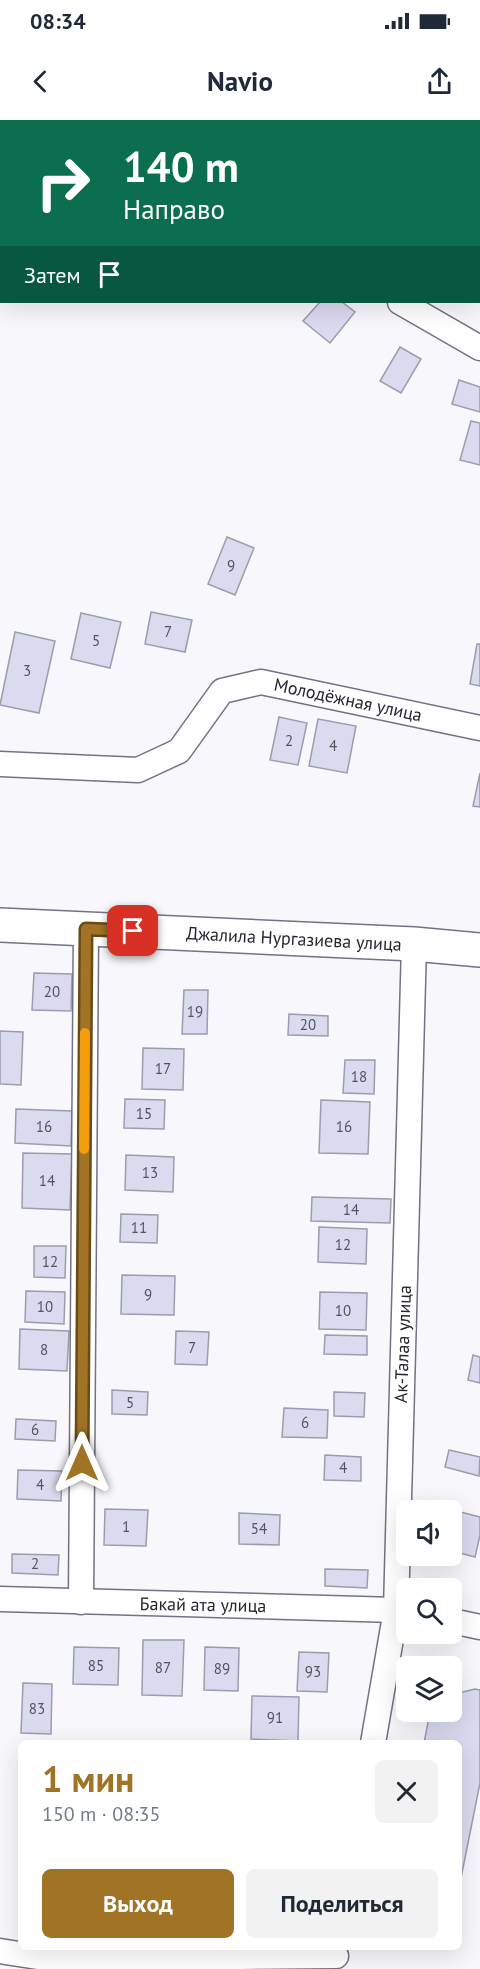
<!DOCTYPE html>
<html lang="ru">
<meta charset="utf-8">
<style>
:root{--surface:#fff;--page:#f2f2f3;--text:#1f2937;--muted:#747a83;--accent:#a17325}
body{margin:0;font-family:"PT Sans",sans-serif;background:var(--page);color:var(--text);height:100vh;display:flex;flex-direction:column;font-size:22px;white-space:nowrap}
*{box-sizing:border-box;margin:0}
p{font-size:20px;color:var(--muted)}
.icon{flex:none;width:33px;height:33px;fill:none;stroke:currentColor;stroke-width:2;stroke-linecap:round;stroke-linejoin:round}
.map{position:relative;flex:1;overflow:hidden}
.details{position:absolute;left:18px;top:1620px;width:444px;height:210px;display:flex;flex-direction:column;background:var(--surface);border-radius:9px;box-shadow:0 6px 24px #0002}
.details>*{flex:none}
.banner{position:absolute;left:0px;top:0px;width:480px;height:183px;box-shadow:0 6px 24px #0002;background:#0b6e4f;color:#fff;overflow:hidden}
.tools{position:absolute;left:396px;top:1380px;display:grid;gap:12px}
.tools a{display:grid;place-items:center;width:66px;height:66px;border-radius:9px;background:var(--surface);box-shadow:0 6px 24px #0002;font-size:30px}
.pin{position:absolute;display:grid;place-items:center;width:51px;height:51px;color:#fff;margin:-26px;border-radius:12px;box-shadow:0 3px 9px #0006}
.me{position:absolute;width:66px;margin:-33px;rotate:0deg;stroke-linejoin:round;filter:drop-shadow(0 0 4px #0008)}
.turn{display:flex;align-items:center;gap:21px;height:126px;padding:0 24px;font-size:27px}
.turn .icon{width:78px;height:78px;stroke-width:2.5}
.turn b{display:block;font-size:42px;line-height:51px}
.then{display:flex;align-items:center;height:57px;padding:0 24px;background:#0003;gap:12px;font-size:22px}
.round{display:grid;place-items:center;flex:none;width:63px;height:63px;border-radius:9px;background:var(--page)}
.headline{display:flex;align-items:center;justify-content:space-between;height:102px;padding:0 24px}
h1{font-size:36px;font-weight:700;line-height:45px;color:var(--accent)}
.cta{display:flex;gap:12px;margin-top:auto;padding:12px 24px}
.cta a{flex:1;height:69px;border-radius:9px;background:var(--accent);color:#fff;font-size:24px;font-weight:700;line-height:69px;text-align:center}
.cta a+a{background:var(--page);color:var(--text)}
.status{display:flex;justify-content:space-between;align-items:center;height:42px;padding:0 30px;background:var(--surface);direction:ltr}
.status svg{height:16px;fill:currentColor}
header{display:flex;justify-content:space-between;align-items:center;height:78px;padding:0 24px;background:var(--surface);font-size:27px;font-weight:700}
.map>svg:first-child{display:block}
.building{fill:#dbdbf0;stroke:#9c9caf;stroke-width:1.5}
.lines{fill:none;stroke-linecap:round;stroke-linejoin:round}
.street-casing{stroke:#727285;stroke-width:27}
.secondary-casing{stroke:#727285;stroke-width:36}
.street{stroke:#fff;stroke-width:24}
.secondary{stroke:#fff;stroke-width:33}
.route-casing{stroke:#694b18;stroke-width:15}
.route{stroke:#a17325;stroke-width:10}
.slow{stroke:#f59e0b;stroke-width:10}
.labels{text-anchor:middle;stroke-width:4.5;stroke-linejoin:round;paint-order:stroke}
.number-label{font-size:15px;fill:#53535e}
.street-label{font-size:18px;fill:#26262e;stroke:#fff}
</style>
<div class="status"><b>08:34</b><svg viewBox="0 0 49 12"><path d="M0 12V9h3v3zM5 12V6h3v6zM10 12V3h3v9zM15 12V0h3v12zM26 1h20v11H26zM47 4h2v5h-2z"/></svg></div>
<header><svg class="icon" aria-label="back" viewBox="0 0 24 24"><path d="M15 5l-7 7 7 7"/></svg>Navio<svg class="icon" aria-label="share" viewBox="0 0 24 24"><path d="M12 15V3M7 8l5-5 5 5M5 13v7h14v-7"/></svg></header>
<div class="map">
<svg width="480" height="1849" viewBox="0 0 480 1849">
<rect width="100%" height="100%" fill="#f8f8fc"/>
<g class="building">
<polygon points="320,182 342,182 355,192 330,223 303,201"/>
<polygon points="400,227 421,239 401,273 380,261"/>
<polygon points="459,260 480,267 480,292 452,284"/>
<polygon points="471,301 480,303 480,345 460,340"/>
<polygon points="227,417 254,428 235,475 208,464"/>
<polygon points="151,492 192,500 185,532 145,524"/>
<polygon points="81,493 121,502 110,548 71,539"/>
<polygon points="15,512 55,521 39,593 0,585"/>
<polygon points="477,524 480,524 480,566 470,564"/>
<polygon points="279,597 307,603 298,645 270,640"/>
<polygon points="318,599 356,606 347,653 309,646"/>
<polygon points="480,653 480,687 473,686"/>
<polygon points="34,853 72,854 71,891 32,890"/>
<polygon points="184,870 208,870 207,914 182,914"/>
<polygon points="289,894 328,896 328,916 288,915"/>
<polygon points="0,911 23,912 21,965 0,964"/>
<polygon points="143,928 184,929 183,970 142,969"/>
<polygon points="345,940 375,940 374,974 343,973"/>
<polygon points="125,979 165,980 164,1009 124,1008"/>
<polygon points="321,980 370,982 368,1034 319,1033"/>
<polygon points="16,989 72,991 71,1026 15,1023"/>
<polygon points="23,1033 72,1034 70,1090 22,1088"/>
<polygon points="126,1035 174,1037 173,1072 125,1070"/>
<polygon points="312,1077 391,1079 390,1103 311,1101"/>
<polygon points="121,1094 158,1095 157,1123 120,1122"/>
<polygon points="319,1107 367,1109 366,1144 318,1142"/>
<polygon points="34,1126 66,1126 65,1158 34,1157"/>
<polygon points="122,1155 175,1156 174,1195 121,1194"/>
<polygon points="26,1171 65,1172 64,1204 25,1202"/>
<polygon points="320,1172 367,1173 366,1210 319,1209"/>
<polygon points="20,1209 69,1211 67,1251 19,1249"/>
<polygon points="176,1211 209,1212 207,1245 175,1244"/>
<polygon points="325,1215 367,1216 367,1235 324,1234"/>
<polygon points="473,1235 480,1237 480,1263 468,1260"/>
<polygon points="112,1270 148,1272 147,1295 112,1294"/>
<polygon points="334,1272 365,1273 364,1297 334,1296"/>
<polygon points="284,1288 328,1290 327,1318 282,1317"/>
<polygon points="16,1299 56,1301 55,1321 15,1319"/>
<polygon points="449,1330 480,1337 479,1356 445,1347"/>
<polygon points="325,1335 361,1337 361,1361 324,1360"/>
<polygon points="18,1350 62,1351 61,1381 17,1379"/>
<polygon points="441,1387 480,1397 480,1415 475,1437 452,1431 452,1390 440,1390"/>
<polygon points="105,1389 148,1390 146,1426 104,1425"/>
<polygon points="239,1393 280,1395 279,1425 239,1424"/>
<polygon points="12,1434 59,1435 58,1455 12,1453"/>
<polygon points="325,1449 368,1450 367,1468 325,1466"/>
<polygon points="143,1520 184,1520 182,1576 142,1575"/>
<polygon points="74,1527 119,1528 118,1565 73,1564"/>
<polygon points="205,1527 239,1528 238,1571 204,1570"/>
<polygon points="299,1532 329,1533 327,1572 297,1571"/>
<polygon points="23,1563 52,1564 51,1614 21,1613"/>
<polygon points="475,1569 480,1570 480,1663 459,1768 459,1623 424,1623 430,1592 452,1592 452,1585 455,1586 458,1573"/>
<polygon points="252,1576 299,1577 298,1621 251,1619"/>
</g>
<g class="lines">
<defs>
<g id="street">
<polyline points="44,0 47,2"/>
<polyline points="400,182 480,228"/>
<polyline points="0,644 138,650 179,631 222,571 261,562 480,608"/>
<polyline points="0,1479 396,1490 406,1492"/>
<polyline points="81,1482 86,809"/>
<polyline points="452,1501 480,1507"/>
<polyline points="373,1623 396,1490 414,824"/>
<polyline points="0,1831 51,1839 336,1836"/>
</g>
<polyline id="secondary" points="0,805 414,824 480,830"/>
</defs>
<use href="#street" class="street-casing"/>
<use href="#secondary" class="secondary-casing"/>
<use href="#street" class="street"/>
<use href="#secondary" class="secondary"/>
</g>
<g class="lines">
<defs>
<polyline id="route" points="82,1343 86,809 133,811"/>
</defs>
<use href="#route" class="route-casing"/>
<use href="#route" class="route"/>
<polyline class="slow" points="84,1029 85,913"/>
</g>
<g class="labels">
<g class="number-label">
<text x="231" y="451">9</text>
<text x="168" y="517">7</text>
<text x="96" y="526">5</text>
<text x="27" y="556">3</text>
<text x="289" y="626">2</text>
<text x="333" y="631">4</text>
<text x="52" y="877">20</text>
<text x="195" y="897">19</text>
<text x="308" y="910">20</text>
<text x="163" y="954">17</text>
<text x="359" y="962">18</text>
<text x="144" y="999">15</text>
<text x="44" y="1012">16</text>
<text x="344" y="1012">16</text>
<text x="150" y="1058">13</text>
<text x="47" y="1066">14</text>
<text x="351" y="1095">14</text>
<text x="139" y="1113">11</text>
<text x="343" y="1130">12</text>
<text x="50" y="1147">12</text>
<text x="148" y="1180">9</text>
<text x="45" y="1192">10</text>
<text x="343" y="1196">10</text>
<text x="192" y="1233">7</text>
<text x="44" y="1235">8</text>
<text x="130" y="1288">5</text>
<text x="305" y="1308">6</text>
<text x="35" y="1315">6</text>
<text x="343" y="1353">4</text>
<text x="40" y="1370">4</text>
<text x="126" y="1412">1</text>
<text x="259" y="1414">54</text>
<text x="35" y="1449">2</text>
<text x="96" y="1551">85</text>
<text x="163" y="1553">87</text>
<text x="222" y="1554">89</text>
<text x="313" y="1557">93</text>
<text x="37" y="1594">83</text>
<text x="275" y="1603">91</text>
</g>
<g class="street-label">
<text transform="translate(348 580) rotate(12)" y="6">Молодёжная улица</text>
<text transform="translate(294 819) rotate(3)" y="6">Джалила Нургазиева улица</text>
<text transform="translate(403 1224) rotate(-88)" y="6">Ак-Талаа улица</text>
<text transform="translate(203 1485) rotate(1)" y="6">Бакай ата улица</text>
</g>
</g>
</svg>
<div class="tools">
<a><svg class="icon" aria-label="sound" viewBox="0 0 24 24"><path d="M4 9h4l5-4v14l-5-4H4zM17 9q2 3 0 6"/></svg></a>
<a><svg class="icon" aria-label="search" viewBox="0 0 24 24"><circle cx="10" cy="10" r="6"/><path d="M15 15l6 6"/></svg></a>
<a><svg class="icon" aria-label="layers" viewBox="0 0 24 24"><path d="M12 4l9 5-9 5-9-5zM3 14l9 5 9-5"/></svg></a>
</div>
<div class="pin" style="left:133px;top:811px;background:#d93025"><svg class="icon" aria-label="arrive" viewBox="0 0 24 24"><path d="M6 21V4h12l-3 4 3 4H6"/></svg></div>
<svg class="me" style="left:82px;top:1343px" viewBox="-20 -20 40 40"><path d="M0-17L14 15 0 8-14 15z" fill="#a17325" stroke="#fff" stroke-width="4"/></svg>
<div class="banner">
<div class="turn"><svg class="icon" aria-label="right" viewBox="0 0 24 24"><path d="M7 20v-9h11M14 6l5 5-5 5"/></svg><div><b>140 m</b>Направо</div></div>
<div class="then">Затем<svg class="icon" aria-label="arrive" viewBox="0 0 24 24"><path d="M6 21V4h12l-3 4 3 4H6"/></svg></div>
</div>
<section class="details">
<div class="headline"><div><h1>1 мин</h1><p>150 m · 08:35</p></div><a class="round"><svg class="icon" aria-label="close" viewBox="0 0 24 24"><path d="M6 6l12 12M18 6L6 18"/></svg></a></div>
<div class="cta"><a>Выход</a><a>Поделиться</a></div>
</section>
</div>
